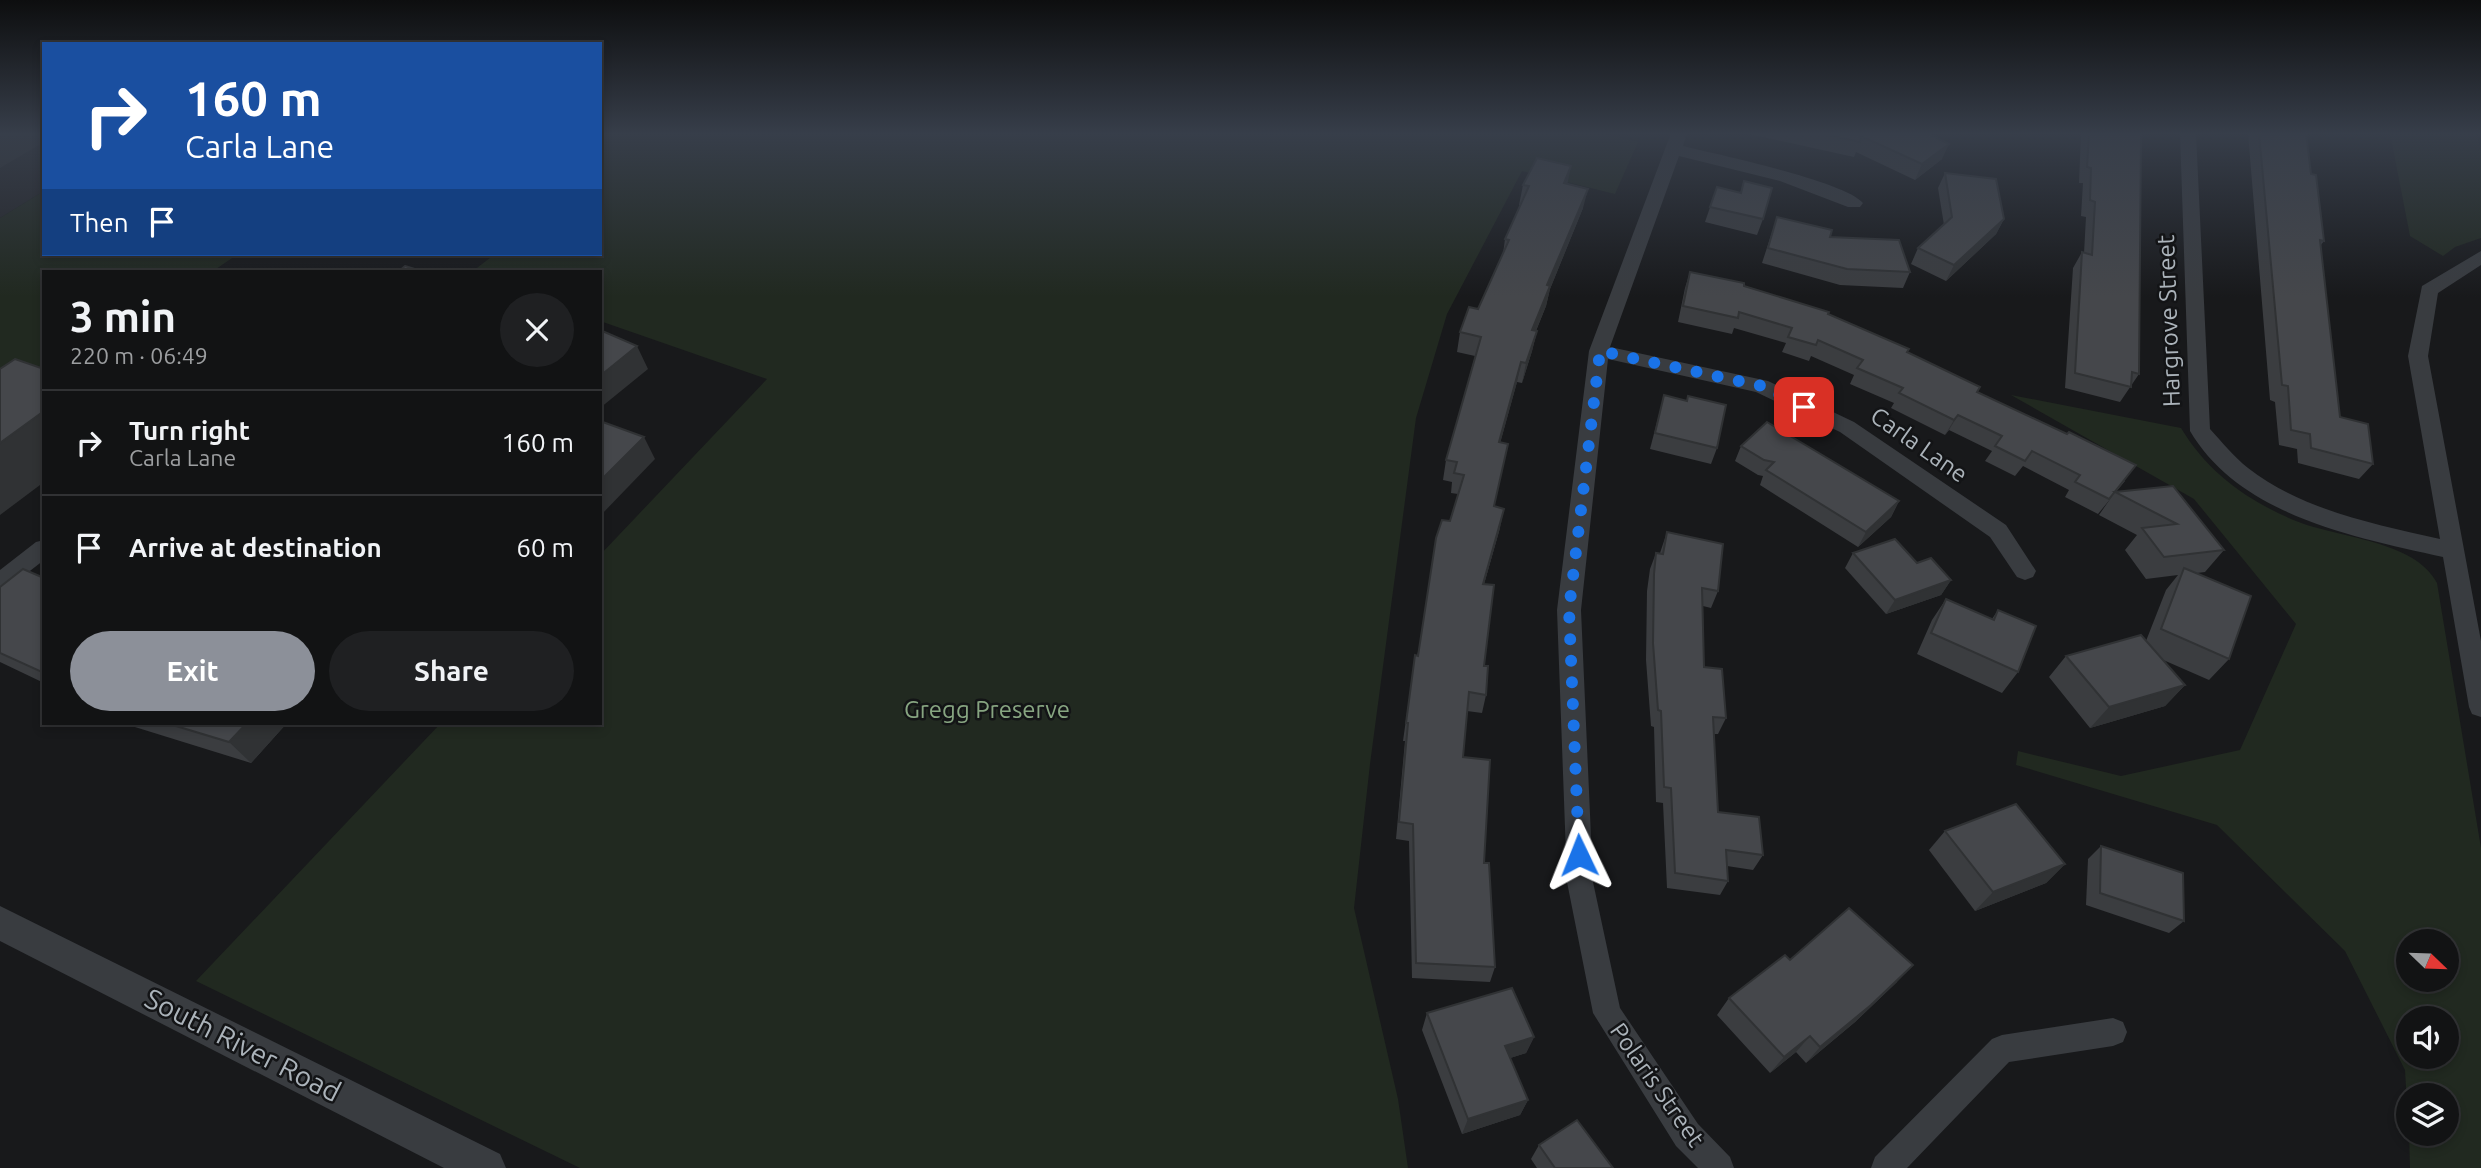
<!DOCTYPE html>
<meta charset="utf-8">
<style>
:root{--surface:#121314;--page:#1f2022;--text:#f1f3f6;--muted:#9c9ea0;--line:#313234;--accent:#8c9099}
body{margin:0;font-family:Ubuntu,sans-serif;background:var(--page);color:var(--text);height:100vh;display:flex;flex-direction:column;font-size:26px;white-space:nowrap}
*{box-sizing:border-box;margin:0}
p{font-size:23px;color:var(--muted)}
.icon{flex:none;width:38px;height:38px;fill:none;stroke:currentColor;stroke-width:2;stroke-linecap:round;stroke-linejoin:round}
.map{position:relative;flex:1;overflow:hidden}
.sheet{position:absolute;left:42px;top:270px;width:560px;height:455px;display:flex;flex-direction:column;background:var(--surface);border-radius:0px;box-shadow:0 4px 10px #0003,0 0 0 2px var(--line)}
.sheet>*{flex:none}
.top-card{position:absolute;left:42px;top:42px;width:560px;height:214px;border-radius:0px;box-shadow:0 4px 10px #0003,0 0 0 2px var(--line);background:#1a4fa0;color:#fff;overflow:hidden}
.needle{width:46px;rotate:113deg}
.buttons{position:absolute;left:2396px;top:929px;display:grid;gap:14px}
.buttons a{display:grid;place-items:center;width:63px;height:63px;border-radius:50%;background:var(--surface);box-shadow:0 4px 10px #0003,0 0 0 2px var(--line);font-size:35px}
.pin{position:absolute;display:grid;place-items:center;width:60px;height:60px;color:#fff;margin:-30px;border-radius:14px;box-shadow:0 4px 10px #0006}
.me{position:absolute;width:77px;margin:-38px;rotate:358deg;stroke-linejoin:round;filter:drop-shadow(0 0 5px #0008)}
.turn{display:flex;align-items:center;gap:24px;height:147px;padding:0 28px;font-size:32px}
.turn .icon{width:91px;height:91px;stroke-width:2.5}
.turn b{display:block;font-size:49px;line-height:60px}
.then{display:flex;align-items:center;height:66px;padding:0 28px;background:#0003;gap:14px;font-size:26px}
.round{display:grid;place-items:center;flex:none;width:74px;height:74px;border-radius:37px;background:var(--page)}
.overview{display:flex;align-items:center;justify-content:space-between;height:119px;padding:0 28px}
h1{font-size:42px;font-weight:700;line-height:52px}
.button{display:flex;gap:14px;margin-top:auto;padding:14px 28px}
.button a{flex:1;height:80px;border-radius:42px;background:var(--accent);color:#fff;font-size:28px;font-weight:700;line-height:80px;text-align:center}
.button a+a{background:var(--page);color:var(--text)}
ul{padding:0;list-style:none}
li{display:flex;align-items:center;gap:21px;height:105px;padding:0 28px;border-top:2px solid var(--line)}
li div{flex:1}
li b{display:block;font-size:26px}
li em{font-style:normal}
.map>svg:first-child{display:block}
.built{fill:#242528}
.green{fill:#212920;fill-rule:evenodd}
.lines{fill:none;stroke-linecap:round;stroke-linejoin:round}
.minor{fill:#393c40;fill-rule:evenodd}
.tertiary{fill:#393c40;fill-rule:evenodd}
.wall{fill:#3b3d40}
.shaded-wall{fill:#303234}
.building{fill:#45474b;stroke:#303234;stroke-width:2}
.route{stroke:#1a73e8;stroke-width:12;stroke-dasharray:0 21.6}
.labels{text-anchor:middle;stroke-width:5;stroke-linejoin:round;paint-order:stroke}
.street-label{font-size:24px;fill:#abb3ba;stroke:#131416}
.park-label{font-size:24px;fill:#87a581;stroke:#131416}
.near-street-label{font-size:28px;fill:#abb3ba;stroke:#131416}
</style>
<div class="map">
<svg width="2481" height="1168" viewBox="0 0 2481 1168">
<rect width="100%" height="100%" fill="#18191b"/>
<polygon class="built" points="0,133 44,133 44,191 0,218"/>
<g class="green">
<polygon points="600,133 1600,133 1638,142 1615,194 1522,171 1447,314 1416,418 1370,764 1354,908 1398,1099 1408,1168 580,1168 196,981 441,723 600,723 600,555 767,379 600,321 600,271 473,271 495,254 600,254"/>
<polygon points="2390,133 2476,133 2481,149 2481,238 2455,247 2443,256 2410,236"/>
<polygon points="44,191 44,254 238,254 213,271 44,271 44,389 0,420 0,218"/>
<path d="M2011,395L2181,428C2208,473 2248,501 2296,521C2337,538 2415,540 2437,583L2481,848V1168H2410L2409,1134H2446V1096H2408V1122L2405,1070L2345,951L2217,825L2016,765L2018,751L2121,776L2240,750L2296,624L2194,499ZM2408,942H2446V980H2408ZM2408,1018H2446V1057H2408Z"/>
</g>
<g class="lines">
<g class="minor">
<path d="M1671,133H1687L1683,146C1715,154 1845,181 1863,203L1860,207H1848L1780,181L1679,156L1610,347L1768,381L1854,422L2006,525L2036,571L2033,577L2025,580L2017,577L1990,537L1840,432L1756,392L1608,359L1581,610L1593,882L1620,1008L1698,1124L1730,1157L1734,1168H1698L1676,1146L1593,1013L1567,882L1557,610L1589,351Z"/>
<path d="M2180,133H2196L2210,429C2222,442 2234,457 2248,468C2302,510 2374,524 2440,539L2408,356L2422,286L2481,251V265L2438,293L2428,356L2481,641V717L2472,714L2469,707L2443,557C2355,537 2240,516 2190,431Z"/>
<polygon points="44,540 44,560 8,588 0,591 0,570 36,542"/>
<polygon points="2113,1018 2123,1022 2127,1032 2123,1042 2113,1046 2009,1062 1907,1168 1871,1168 1875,1157 1992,1039 2002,1035"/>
</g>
<polygon class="tertiary" points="0,906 500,1154 506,1168 444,1168 0,941"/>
</g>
<g class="wall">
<polygon points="1750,133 1927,133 1942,159 1915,180 1856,152 1854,157 1749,134"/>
<polygon points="2081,133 2141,133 2139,374 2120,402 2065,388 2073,268 2082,252 2084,253 2086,217 2081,216 2083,183 2079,183"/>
<polygon points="2248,133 2306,133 2311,174 2324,241 2320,246 2340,417 2373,464 2359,479 2298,463 2297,449 2279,445 2275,402 2270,400"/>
<polygon points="1945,173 2004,219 1996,234 1946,281 1911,264 1918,248 1944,225 1938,188"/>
<polygon points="1568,184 1583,208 1550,289 1546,306 1536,331 1537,331 1532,351 1522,383 1517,382 1500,443 1494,507 1500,528 1484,584 1484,666 1486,695 1482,713 1467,711 1463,757 1484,863 1495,967 1490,982 1412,978 1409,841 1396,839 1405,741 1403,741 1415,655 1417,656 1450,521 1458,494 1451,493 1452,482 1443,480 1446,460 1475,356 1457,352 1460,332 1478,309 1503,254 1505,239 1521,205 1519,205 1523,185"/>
<polygon points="1717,187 1763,219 1757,235 1705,222"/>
<polygon points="1777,217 1830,237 1910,272 1903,288 1840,285 1762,263"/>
<polygon points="1690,272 1744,286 1828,314 1908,353 1978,392 2125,481 2098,514 2065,497 2069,490 2023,466 2015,476 1985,461 1992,451 1949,430 1945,435 1891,408 1894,403 1850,384 1854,375 1811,356 1809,361 1782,352 1786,343 1734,328 1732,334 1678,322 1685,288"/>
<polygon points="1664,395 1717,448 1711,464 1650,449"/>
<polygon points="1741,446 1899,501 1891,517 1858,547 1760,485 1763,476 1758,475 1735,461"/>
<polygon points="2173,486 2224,550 2205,572 2197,573 2229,659 2209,680 2161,659 2185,685 2165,706 2090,728 2049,677 2066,656 2146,641 2166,590 2178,575 2146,579 2125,550 2137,535 2099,515 2115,492"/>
<polygon points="1667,532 1718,591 1711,608 1703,606 1704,667 1726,718 1718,734 1714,734 1718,812 1763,855 1753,870 1727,866 1728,881 1720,895 1667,888 1663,803 1656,802 1654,727 1651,726 1646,660 1647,591 1650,569 1656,553 1660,553"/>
<polygon points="1853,553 1951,580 1941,595 1886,614 1845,568"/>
<polygon points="44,578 44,683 0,662 0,587"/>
<polygon points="1946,599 1992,619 1998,610 2018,672 2002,693 1917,654 1932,620"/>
<polygon points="122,723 287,723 251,763"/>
<polygon points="1945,831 2065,864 2046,883 1975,911 1929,850"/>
<polygon points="2101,846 2184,921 2169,933 2086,905 2088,859"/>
<polygon points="1790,960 1897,982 1855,1022 1806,1063 1796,1052 1770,1073 1717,1015 1729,998"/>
<polygon points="1427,1013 1534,1037 1526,1053 1510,1058 1528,1100 1520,1115 1462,1134 1422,1030"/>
<polygon points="1539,1145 1613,1168 1537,1168 1531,1159"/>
</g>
<g class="shaded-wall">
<polygon points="0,133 44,133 44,142 0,168"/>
<polygon points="1949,144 1942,159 1915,180 1922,164"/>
<polygon points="1571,166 1567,186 1564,183"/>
<polygon points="1588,189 1583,208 1550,289 1546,306 1528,350 1532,330 1547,285"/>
<polygon points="2004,219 1996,234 1946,281 1954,265"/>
<polygon points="1537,331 1532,351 1522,383 1526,363"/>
<polygon points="637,346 648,369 600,408 600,376"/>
<polygon points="1521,362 1517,382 1495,462 1499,442"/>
<polygon points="44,411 44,482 0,515 0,443"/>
<polygon points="1958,415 1949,430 1945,435 1954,420"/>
<polygon points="644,437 655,459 600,516 600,481"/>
<polygon points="1899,501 1891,517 1858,547 1866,532"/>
<polygon points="1504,509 1500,528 1479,602 1483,584"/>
<polygon points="1951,580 1941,595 1886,614 1895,600"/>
<polygon points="2185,685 2165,706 2090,728 2109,707"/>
<polygon points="247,723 287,723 251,763 229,742"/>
<polygon points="2065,864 2046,883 1975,911 1993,892"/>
<polygon points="1913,965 1897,982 1855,1022 1806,1063 1820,1047"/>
<polygon points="1810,1036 1796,1052 1770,1073 1784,1057"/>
<polygon points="1534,1037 1526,1053 1498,1062 1505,1046"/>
<polygon points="1528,1100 1520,1115 1462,1134 1468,1119"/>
</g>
<g class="building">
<polygon points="1819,133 1927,133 1949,144 1922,164 1861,136 1860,142"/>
<polygon points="2089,133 2141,133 2139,374 2132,372 2131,387 2075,373 2082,252 2092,255 2095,202 2090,200 2091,168 2087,167"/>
<polygon points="2259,133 2306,133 2311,174 2316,175 2324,241 2320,240 2340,417 2368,424 2373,464 2311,448 2310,434 2291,430 2288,386 2282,385"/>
<polygon points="1537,158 1571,166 1564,183 1588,189 1547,285 1550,286 1532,330 1537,331 1526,363 1521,362 1499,442 1508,444 1494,506 1504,509 1483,584 1494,585 1484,666 1488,666 1486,695 1469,692 1463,757 1490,760 1484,863 1489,863 1495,967 1416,963 1413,824 1399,822 1408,723 1406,723 1415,655 1418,656 1436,538 1442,520 1450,521 1464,475 1454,473 1457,462 1446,460 1481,337 1460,332 1469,307 1478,309 1509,240 1505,239 1529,186 1523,185"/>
<polygon points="1945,173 1996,179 2004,219 1954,265 1918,248 1952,217"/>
<polygon points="1744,181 1772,188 1763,219 1710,207 1717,187 1741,193"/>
<polygon points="1777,217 1832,230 1830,237 1899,240 1910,272 1847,269 1768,248"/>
<polygon points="405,266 421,271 399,271"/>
<polygon points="1690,272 1744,283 1744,286 1829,312 1828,314 1909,349 1907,352 1980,387 1977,392 2067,434 2069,432 2136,465 2109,499 2075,482 2080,475 2032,451 2025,461 1995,446 2002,436 1958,415 1954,420 1899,393 1903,388 1857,368 1863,360 1818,340 1816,345 1788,337 1792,328 1739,312 1738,318 1683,306"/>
<polygon points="600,330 637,346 600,376"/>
<polygon points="15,359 44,369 44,411 0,443 0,369"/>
<polygon points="1664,395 1687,401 1688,396 1726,405 1717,448 1655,433"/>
<polygon points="600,421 644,437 600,481"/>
<polygon points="1767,422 1899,501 1866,532 1766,470 1774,462 1764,460 1741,446"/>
<polygon points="2173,486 2224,550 2164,557 2142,528 2177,524 2115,492"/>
<polygon points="1667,532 1723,544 1718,591 1702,588 1704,667 1722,669 1726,718 1713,717 1718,812 1759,817 1763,855 1726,850 1728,881 1675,873 1671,788 1664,787 1661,711 1658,710 1653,643 1654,574 1656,553 1663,554"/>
<polygon points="1895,539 1917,563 1931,558 1951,580 1895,600 1853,553"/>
<polygon points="2184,568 2251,596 2229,659 2161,629"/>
<polygon points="23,569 44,578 44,673 0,653 0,587"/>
<polygon points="1946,599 1994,620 1998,610 2036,626 2018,672 1931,633"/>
<polygon points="2141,635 2185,685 2109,707 2066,656"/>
<polygon points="166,723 247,723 229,742"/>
<polygon points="2016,804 2065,864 1993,892 1945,831"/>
<polygon points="2101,846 2183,873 2184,921 2100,893"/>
<polygon points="1849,908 1913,965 1871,1005 1820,1047 1810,1036 1784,1057 1729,998 1785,955 1790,960"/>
<polygon points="1512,988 1534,1037 1505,1046 1528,1100 1468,1119 1427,1013"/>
<polygon points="1577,1120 1613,1168 1555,1168 1539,1145"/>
</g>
<linearGradient id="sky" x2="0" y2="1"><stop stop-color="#0d0e0f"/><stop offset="0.45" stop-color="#373e4a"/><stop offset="1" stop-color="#373e4a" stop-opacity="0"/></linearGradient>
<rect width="2481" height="297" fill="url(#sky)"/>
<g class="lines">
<polyline class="route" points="1579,855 1569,610 1600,351 1762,386 1804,407"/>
</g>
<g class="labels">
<g class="street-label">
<text transform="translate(2169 321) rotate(-92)" y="8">Hargrove Street</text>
<text transform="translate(1919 445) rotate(35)" y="8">Carla Lane</text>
<text transform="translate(1657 1085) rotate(55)" y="8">Polaris Street</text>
</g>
<g class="park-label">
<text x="987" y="718">Gregg Preserve</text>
</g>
<g class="near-street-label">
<text transform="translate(243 1045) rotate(27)" y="10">South River Road</text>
</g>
</g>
</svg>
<div class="buttons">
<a><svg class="needle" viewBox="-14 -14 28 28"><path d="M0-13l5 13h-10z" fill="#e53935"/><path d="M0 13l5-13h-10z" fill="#9c9ea0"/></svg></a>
<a><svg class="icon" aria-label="sound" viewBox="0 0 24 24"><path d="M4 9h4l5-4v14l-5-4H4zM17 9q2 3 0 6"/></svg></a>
<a><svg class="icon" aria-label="layers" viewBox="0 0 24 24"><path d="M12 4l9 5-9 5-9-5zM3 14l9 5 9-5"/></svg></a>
</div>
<div class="pin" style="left:1804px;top:407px;background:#d93025"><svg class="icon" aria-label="arrive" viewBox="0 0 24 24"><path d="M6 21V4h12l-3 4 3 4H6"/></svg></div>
<svg class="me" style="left:1579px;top:855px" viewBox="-20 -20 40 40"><path d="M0-17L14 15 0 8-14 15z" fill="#1a73e8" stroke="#fff" stroke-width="4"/></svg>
<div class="top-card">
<div class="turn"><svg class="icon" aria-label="right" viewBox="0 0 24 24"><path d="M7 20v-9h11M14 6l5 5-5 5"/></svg><div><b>160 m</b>Carla Lane</div></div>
<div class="then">Then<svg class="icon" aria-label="arrive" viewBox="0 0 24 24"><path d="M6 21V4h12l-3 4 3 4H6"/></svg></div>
</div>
<section class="sheet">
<div class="overview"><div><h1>3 min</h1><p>220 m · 06:49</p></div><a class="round"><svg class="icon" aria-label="close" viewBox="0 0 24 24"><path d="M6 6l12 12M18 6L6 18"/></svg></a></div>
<ul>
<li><svg class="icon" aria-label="right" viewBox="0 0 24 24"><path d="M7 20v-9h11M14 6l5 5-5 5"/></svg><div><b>Turn right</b><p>Carla Lane</p></div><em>160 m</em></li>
<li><svg class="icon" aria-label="arrive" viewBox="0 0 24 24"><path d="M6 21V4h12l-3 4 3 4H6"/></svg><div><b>Arrive at destination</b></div><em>60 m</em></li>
</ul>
<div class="button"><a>Exit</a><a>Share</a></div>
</section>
</div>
